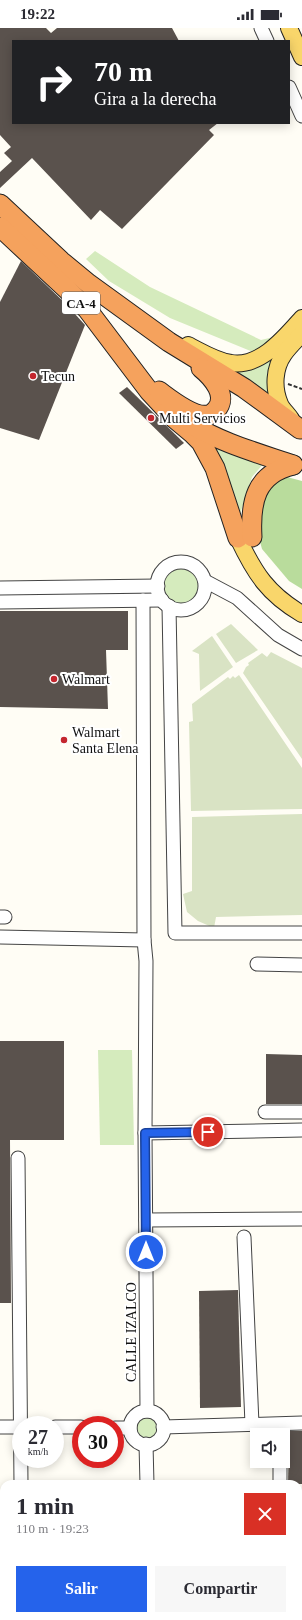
<!DOCTYPE html>
<html lang="es">
<meta charset="utf-8">
<style>
:root{--surface:#fff;--page:#f7f7f7;--text:#2b2b33;--muted:#7c7c81;--accent:#2563eb}
body{margin:0;font-family:"Times New Roman",serif;background:var(--page);color:var(--text);height:100vh;display:flex;flex-direction:column;font-size:15px;white-space:nowrap}
*{box-sizing:border-box;margin:0}
p{font-size:13px;color:var(--muted)}
.icon{flex:none;width:22px;height:22px;fill:none;stroke:currentColor;stroke-width:2;stroke-linecap:round;stroke-linejoin:round}
.map{position:relative;flex:1;overflow:hidden}
.details{position:absolute;left:0px;top:1452px;width:302px;height:140px;display:flex;flex-direction:column;background:var(--surface);border-radius:12px 12px 0 0;box-shadow:0 2px 10px #0003}
.details>*{flex:none}
.hud{position:absolute;left:12px;top:12px;width:278px;height:84px;border-radius:0px;box-shadow:0 2px 10px #0003;background:#202124;color:#fff;overflow:hidden}
.controls{position:absolute;left:250px;top:1400px;display:grid;gap:8px}
.controls a{display:grid;place-items:center;width:40px;height:40px;border-radius:0px;background:var(--surface);box-shadow:0 2px 10px #0003;font-size:20px}
.speed{position:absolute;left:12px;top:1388px;display:flex;gap:8px;font-size:20px;font-weight:700;text-align:center}
.speed>*{display:grid;place-content:center;width:52px;height:52px;border-radius:50%;background:var(--surface);box-shadow:0 2px 10px #0003;line-height:1}
.speed small{font-size:10px;font-weight:400}
.speed .limit{border:6px solid #d22;background:#fff;color:#111}
.pin{position:absolute;display:grid;place-items:center;width:34px;height:34px;color:#fff;margin:-17px;border:2px solid #fff;border-radius:50%;box-shadow:0 1px 4px #0007}
.me{position:absolute;width:44px;margin:-22px;rotate:0deg;stroke-linejoin:round;filter:drop-shadow(0 0 3px #0008)}
.turn{display:flex;align-items:center;gap:14px;height:84px;padding:0 16px;font-size:18px}
.turn .icon{width:52px;height:52px;stroke-width:2.5}
.turn b{display:block;font-size:28px;line-height:34px}
.round{display:grid;place-items:center;flex:none;width:42px;height:42px;border-radius:0px;background:var(--page)}
.headline{display:flex;align-items:center;justify-content:space-between;height:68px;padding:0 16px}
h1{font-size:24px;font-weight:700;line-height:30px}
.button{display:flex;gap:8px;margin-top:auto;padding:8px 16px}
.button a{flex:1;height:46px;border-radius:0px;background:var(--accent);color:#fff;font-size:16px;font-weight:700;line-height:46px;text-align:center}
.button a+a{background:var(--page);color:var(--text)}
.status{display:flex;justify-content:space-between;align-items:center;height:28px;padding:0 20px;background:var(--surface);direction:ltr}
.status svg{height:11px;fill:currentColor}
.map>svg:first-child{display:block}
.green{fill:#d5ebbd}
.forest{fill:#b9dc9c}
.cemetery{fill:#d9e3c4}
.building{fill:#5a524d}
.lines{fill:none;stroke-linecap:round;stroke-linejoin:round}
.minor-casing{stroke:#444;stroke-width:15}
.major-casing{stroke:#222;stroke-width:18}
.highway-casing{stroke:#222;stroke-width:21}
.path{stroke:#333;stroke-width:2;stroke-dasharray:4 2;stroke-linecap:butt}
.minor{stroke:#fff;stroke-width:13}
.major{stroke:#f9d66b;stroke-width:16}
.highway{stroke:#f5a25d;stroke-width:19}
.route-casing{stroke:#184099;stroke-width:10}
.route{stroke:#2563eb;stroke-width:7}
.poi-dot{fill:#c4262e;stroke:#fff;stroke-width:1.5}
.labels{text-anchor:middle;stroke-width:4;stroke-linejoin:round;paint-order:stroke}
.shield{fill:#fff;stroke:#585858;stroke-width:1}
.shield-label{font-size:13px;font-weight:bold;fill:#111}
.poi-label{font-size:14px;fill:#111;stroke:#fff;text-anchor:start}
.street-label{font-size:14px;fill:#111;stroke:#fff}
</style>
<div class="status"><b>19:22</b><svg viewBox="0 0 49 12"><path d="M0 12V9h3v3zM5 12V6h3v6zM10 12V3h3v9zM15 12V0h3v12zM26 1h20v11H26zM47 4h2v5h-2z"/></svg></div>
<div class="map">
<svg width="302" height="1592" viewBox="0 0 302 1592">
<rect width="100%" height="100%" fill="#fffdf5"/>
<g class="green">
<polygon points="95,223 150,259 261,312 282,307 253,324 170,290 109,253 86,231"/>
<polygon points="276,324 267,346 267,368 233,344 257,338"/>
<polygon points="212,415 264,435 252,449 240,486"/>
<circle cx="181" cy="558" r="18"/>
<polygon points="98,1022 132,1022 134,1117 100,1117"/>
<circle cx="147" cy="1400" r="12"/>
</g>
<polygon class="forest" points="287,449 302,453 302,561 289,553 262,521 258,506 258,493 268,458"/>
<g class="cemetery">
<polygon points="231,596 258,622 236,635 216,606"/>
<polygon points="212,608 233,639 200,663 199,626 192,623"/>
<polygon points="271,624 302,640 302,731 243,645 246,639 249,637 248,635 262,625 267,629"/>
<polygon points="239,647 302,740 302,781 191,783 189,694 193,693 192,676 228,649 230,651 233,648 235,650"/>
<polygon points="302,786 302,887 216,889 214,900 198,893 187,884 183,866 192,863 192,789"/>
</g>
<g class="building">
<polygon points="0,0 46,0 51,5 57,0 172,0 179,13 13,13 13,95 218,95 209,102 214,107 122,201 100,182 91,192 32,130 0,160 0,144 12,133 4,125 11,119 0,107"/>
<polygon points="21,233 65,275 85,297 39,412 0,400 0,274"/>
<polygon points="127,359 184,415 176,421 119,365"/>
<polygon points="0,583 128,583 128,622 106,622 108,681 0,679"/>
<polygon points="0,1013 64,1013 64,1112 10,1112 11,1275 0,1275"/>
<polygon points="266,1026 302,1027 302,1076 266,1076"/>
<polygon points="238,1262 241,1379 200,1380 199,1263"/>
<polygon points="289,1403 302,1403 302,1456 288,1456"/>
</g>
<g class="lines">
<defs>
<g id="minor">
<polyline points="261,0 267,13"/>
<polyline points="289,59 302,88"/>
<circle cx="181" cy="558" r="24"/>
<polyline points="205,553 237,570 278,607 302,621"/>
<polyline points="0,560 158,558"/>
<polyline points="143,572 144,912 146,933 145,1105 147,1383"/>
<polyline points="0,574 162,572"/>
<polyline points="169,578 175,905 302,905"/>
<polyline points="0,889 5,889"/>
<polyline points="0,909 144,912"/>
<polyline points="257,936 302,937"/>
<polyline points="265,1084 302,1084"/>
<polyline points="145,1105 302,1102"/>
<polyline points="18,1130 21,1456"/>
<polyline points="146,1192 302,1191"/>
<polyline points="244,1209 252,1396"/>
<circle cx="147" cy="1400" r="17"/>
<polyline points="0,1399 21,1399"/>
<polyline points="55,1399 81,1399"/>
<polyline points="163,1399 302,1395"/>
<polyline points="115,1400 130,1400"/>
<polyline points="146,1416 147,1456"/>
<polyline points="280,1433 280,1456"/>
<polyline points="23,1588 23,1592"/>
<polyline points="149,1588 149,1592"/>
<polyline points="281,1588 281,1592"/>
</g>
<g id="major">
<polyline points="289,0 302,29"/>
<path d="M188,317C202,324 216,333 231,335C260,340 285,309 302,290"/>
<path d="M291,391C288,386 282,381 280,376C273,360 274,340 284,326C289,319 295,313 301,307"/>
<path d="M238,510C255,546 268,566 302,586"/>
</g>
<g id="highway">
<polyline points="0,176 61,233 89,256 169,314 244,360 300,401"/>
<polyline points="0,199 73,267 87,281 149,363 175,391 193,406 201,414 215,440 238,510"/>
<path d="M159,363C170,371 193,390 208,387C211,387 214,384 216,382C229,368 212,349 201,340"/>
<path d="M189,395C221,415 258,425 293,437"/>
<path d="M252,509C250,475 255,446 293,437"/>
</g>
</defs>
<use href="#minor" class="minor-casing"/>
<use href="#major" class="major-casing"/>
<use href="#highway" class="highway-casing"/>
<polyline class="path" points="288,356 302,361"/>
<use href="#minor" class="minor"/>
<use href="#major" class="major"/>
<use href="#highway" class="highway"/>
</g>
<g class="lines">
<defs>
<polyline id="route" points="146,1224 145,1105 208,1104"/>
</defs>
<use href="#route" class="route-casing"/>
<use href="#route" class="route"/>
</g>
<g class="poi-dot">
<circle cx="33" cy="348" r="4"/>
<circle cx="151" cy="390" r="4"/>
<circle cx="54" cy="651" r="4"/>
<circle cx="64" cy="712" r="4"/>
</g>
<g class="labels">
<rect class="shield" x="62" y="264" width="38" height="22" rx="3"/>
<g class="shield-label">
<text x="81" y="280">CA-4</text>
</g>
<g class="poi-label">
<text x="41" y="353">Tecun</text>
<text x="159" y="395">Multi Servicios</text>
<text x="62" y="656">Walmart</text>
<text x="72" y="709">Walmart<tspan x="72" dy="16">Santa Elena</tspan></text>
</g>
<g class="street-label">
<text transform="translate(131 1304) rotate(-90)" y="5">CALLE IZALCO</text>
</g>
</g>
</svg>
<div class="controls">
<a><svg class="icon" aria-label="sound" viewBox="0 0 24 24"><path d="M4 9h4l5-4v14l-5-4H4zM17 9q2 3 0 6"/></svg></a>
</div>
<div class="speed"><div>27<small>km/h</small></div><div class="limit">30</div></div>
<div class="pin" style="left:208px;top:1104px;background:#d93025"><svg class="icon" aria-label="arrive" viewBox="0 0 24 24"><path d="M6 21V4h12l-3 4 3 4H6"/></svg></div>
<svg class="me" style="left:146px;top:1224px" viewBox="-20 -20 40 40"><circle r="17" fill="#2563eb" stroke="#fff" stroke-width="3"/><path d="M0-11L8 9 0 5-8 9z" fill="#fff"/></svg>
<div class="hud">
<div class="turn"><svg class="icon" aria-label="right" viewBox="0 0 24 24"><path d="M7 20v-9h11M14 6l5 5-5 5"/></svg><div><b>70 m</b>Gira a la derecha</div></div>
</div>
<section class="details">
<div class="headline"><div><h1>1 min</h1><p>110 m · 19:23</p></div><a class="round" style="background:#d93025;color:#fff"><svg class="icon" aria-label="close" viewBox="0 0 24 24"><path d="M6 6l12 12M18 6L6 18"/></svg></a></div>
<div class="button"><a>Salir</a><a>Compartir</a></div>
</section>
</div>
